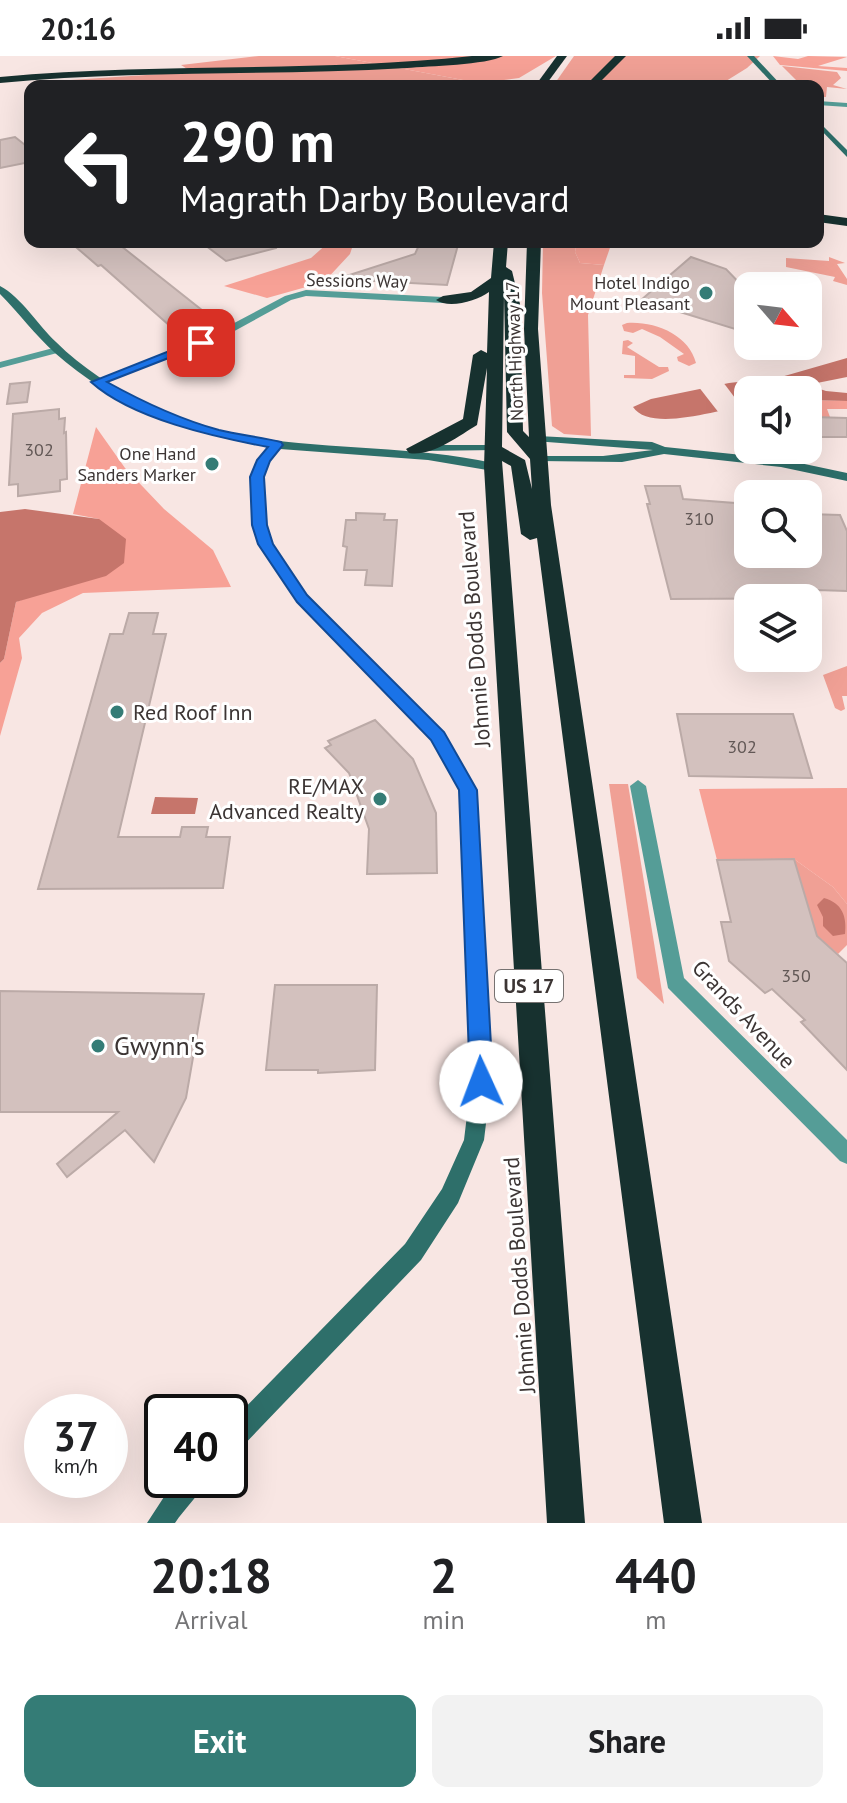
<!DOCTYPE html>
<style>
:root{--surface:#fff;--page:#f2f2f2;--text:#202124;--muted:#757577;--accent:#347c76}
body{margin:0;font-family:"PT Sans",sans-serif;background:var(--page);color:var(--text);height:100vh;display:flex;flex-direction:column;font-size:30px;white-space:nowrap}
*{box-sizing:border-box;margin:0}
p{font-size:26px;color:var(--muted)}
.icon{flex:none;width:44px;height:44px;fill:none;stroke:currentColor;stroke-width:2;stroke-linecap:round;stroke-linejoin:round}
.map{position:relative;height:1467px;overflow:hidden}
.side{display:flex;flex-direction:column;background:var(--surface);flex:1}
.side>*{flex:none}
.banner{position:absolute;left:24px;top:24px;width:800px;height:168px;border-radius:16px;box-shadow:0 8px 32px #0002;background:#202124;color:#fff;overflow:hidden}
.needle{width:52px;rotate:118deg}
.buttons{position:absolute;left:734px;top:216px;display:grid;gap:16px}
.buttons a{display:grid;place-items:center;width:88px;height:88px;border-radius:16px;background:var(--surface);box-shadow:0 8px 32px #0002;font-size:40px}
.speed{position:absolute;left:24px;top:1338px;display:flex;gap:16px;font-size:40px;font-weight:700;text-align:center}
.speed>*{display:grid;place-content:center;width:104px;height:104px;border-radius:50%;background:var(--surface);box-shadow:0 8px 32px #0002;line-height:1}
.speed small{font-size:20px;font-weight:400}
.speed .limit{border:4px solid #111;border-radius:12px;background:#fff;color:#111}
.pin{position:absolute;display:grid;place-items:center;width:68px;height:68px;color:#fff;margin:-34px;border-radius:16px;box-shadow:0 4px 12px #0006}
.me{position:absolute;width:88px;margin:-44px;rotate:358deg;stroke-linejoin:round;filter:drop-shadow(0 0 6px #0008)}
.turn{display:flex;align-items:center;gap:28px;height:168px;padding:0 24px;font-size:36px}
.turn .icon{width:104px;height:104px;stroke-width:2.5}
.turn b{display:block;font-size:56px;line-height:68px}
.eta{display:flex;justify-content:space-evenly;align-items:center;height:136px;text-align:center}
.eta b{font-size:48px;font-weight:700;line-height:56px}
.button{display:flex;gap:16px;margin-top:auto;padding:16px 24px}
.button a{flex:1;height:92px;border-radius:16px;background:var(--accent);color:#fff;font-size:32px;font-weight:700;line-height:92px;text-align:center}
.button a+a{background:var(--page);color:var(--text)}
.status{display:flex;justify-content:space-between;align-items:center;height:56px;padding:0 40px;background:var(--surface);direction:ltr}
.status svg{height:22px;fill:currentColor}
.map>svg:first-child{display:block}
.green{fill:#f0a095}
.forest{fill:#f7a196}
.water{fill:#c6756b}
.pier{fill:#f8e6e3}
.building{fill:#d3c1be;stroke:#bbaaa7;stroke-width:2}
.lines{fill:none;stroke-linecap:round;stroke-linejoin:round}
.street{fill:#559d97;fill-rule:evenodd}
.secondary{fill:#2e6f6a;fill-rule:evenodd}
.highway{fill:#17312f;fill-rule:evenodd}
.route{fill:#1a73e8;stroke:#114b97;stroke-width:2}
.poi-dot{fill:#347c76;stroke:#fff;stroke-width:3}
.labels{text-anchor:middle;stroke-width:6;stroke-linejoin:round;paint-order:stroke}
.far-street-label{font-size:18px;fill:#3c3534;stroke:#fff}
.far-poi-label{font-size:18px;fill:#3c3534;stroke:#fff;text-anchor:end}
.number-label{font-size:18px;fill:#625856}
.shield{fill:#fff;stroke:#767271;stroke-width:2}
.shield-label{font-size:20px;font-weight:bold;fill:#3c3534}
.street-label{font-size:22px;fill:#3c3534;stroke:#fff}
.poi-label{font-size:22px;fill:#3c3534;stroke:#fff;text-anchor:start}
.near-poi-label{font-size:26px;fill:#3c3534;stroke:#fff;text-anchor:start}
</style>
<div class="status"><b>20:16</b><svg viewBox="0 0 49 12"><path d="M0 12V9h3v3zM5 12V6h3v6zM10 12V3h3v9zM15 12V0h3v12zM26 1h20v11H26zM47 4h2v5h-2z"/></svg></div>
<div class="map">
<svg width="847" height="1467" viewBox="0 0 847 1467">
<rect width="100%" height="100%" fill="#f8e6e3"/>
<g class="green">
<polygon points="259,0 335,0 463,24 475,30 45,30 40,26 192,16 181,9"/>
<polygon points="574,0 760,0 747,12 718,30 553,30"/>
<polygon points="782,10 837,16 841,22 833,29 847,33 827,31 826,41 818,41 818,30 802,30"/>
<polygon points="543,186 577,186 575,196 580,207 604,209 588,259 591,380 564,378 552,370 542,237"/>
<polygon points="829,201 845,207 837,208 847,223 847,229 833,225 835,221 786,211 786,202 829,205"/>
<path d="M627,267C655,265 689,279 696,307L689,310L678,305L677,301L684,298L660,281L642,273L633,277L624,275L622,269Z"/>
<polygon points="628,284 633,287 627,291 659,311 668,311 669,315 652,323 624,322 624,319 635,319 635,300 622,298 623,285"/>
<polygon points="847,610 847,640 842,640 845,653 841,655 835,652 823,619"/>
<polygon points="609,728 628,728 664,948 637,922"/>
<polygon points="794,803 833,831 847,848 847,889 838,898 817,880"/>
</g>
<g class="forest">
<polygon points="335,0 556,0 519,22 496,25 498,30 475,30 463,24"/>
<polygon points="773,0 798,3 808,0 847,1 818,10 847,12 847,15 780,9"/>
<polygon points="329,186 354,186 350,198 324,226 267,242 224,230 311,202"/>
<polygon points="577,186 612,186 604,209 580,207 575,196"/>
<polygon points="808,344 847,345 847,353 827,353 830,361 814,361 816,369 808,369"/>
<polygon points="96,371 125,412 164,453 213,494 231,531 83,537 42,557 19,582 22,602 0,680 0,607 4,603 16,546 45,535 99,463 73,458"/>
<polygon points="847,732 847,848 833,831 794,803 717,804 699,733"/>
</g>
<g class="water">
<path d="M847,302V321L817,327L814,331L826,335L847,337V345L808,344V334H748V349C721,353 650,377 633,351L651,343L729,327L781,321Z"/>
<polygon points="25,453 99,463 126,483 124,507 106,520 16,546 4,603 0,607 0,456"/>
<polygon points="155,741 198,742 195,758 151,758"/>
<path d="M824,842C842,847 847,860 845,878L833,880L823,870V861L817,849Z"/>
</g>
<polygon class="pier" points="722,325 726,330 744,354 719,357 698,330"/>
<g class="building">
<polygon points="15,81 30,93 30,106 0,112 0,84"/>
<polygon points="70,186 116,186 212,262 179,271 170,270 101,209 98,210"/>
<polygon points="201,186 275,186 276,192 226,205"/>
<polygon points="456,186 458,189 447,229 337,223 415,198 420,187"/>
<polygon points="691,201 726,213 748,236 748,277 641,244"/>
<polygon points="30,326 27,346 7,348 10,328"/>
<polygon points="59,353 59,363 65,362 64,377 66,376 67,423 60,424 60,435 18,440 18,428 9,429 13,358"/>
<polygon points="813,361 847,362 847,381 820,381"/>
<polygon points="645,430 680,430 683,443 748,448 748,508 804,508 800,498 808,498 808,458 840,459 847,475 847,535 817,534 820,542 671,543 647,448 650,448"/>
<polygon points="356,457 385,458 384,464 397,464 392,530 365,529 367,514 344,514 347,491 343,490 346,464 356,464"/>
<polygon points="129,557 158,557 153,578 166,578 118,781 180,781 182,771 208,771 206,781 230,781 223,832 38,833 110,578 123,578"/>
<polygon points="677,658 793,658 812,722 689,720"/>
<polygon points="375,664 413,703 436,757 437,817 367,818 369,773 349,717 325,692 331,689 328,685"/>
<polygon points="794,803 817,880 847,907 847,1014 801,966 805,964 772,933 765,937 729,905 721,866 731,866 717,804"/>
<polygon points="275,929 377,929 375,1014 318,1017 318,1014 266,1014"/>
<polygon points="0,935 204,938 186,1042 154,1106 125,1074 67,1121 57,1108 118,1056 0,1056"/>
</g>
<g class="lines">
<g class="street">
<polygon points="818,45 847,47 847,51 818,49"/>
<polygon points="306,234 443,241 448,244 443,247 306,240 291,244 229,278 101,328 92,326 221,274 285,240"/>
<polygon points="57,291 61,292 61,296 0,312 0,306"/>
<polygon points="638,724 646,730 684,922 847,1084 847,1108 840,1105 668,932 630,730"/>
</g>
<g class="secondary">
<polygon points="747,0 754,0 782,30 775,30"/>
<polygon points="818,65 847,94 847,101 818,71"/>
<path d="M0,230C21,241 38,269 56,286C82,312 113,331 146,348C257,403 377,382 493,407L499,411L493,415L428,404L280,393L268,405L263,421L265,469L271,488L307,539L442,676L476,734L491,1026L484,1084L458,1147L421,1204L239,1394L230,1397V1367L405,1188L442,1133L464,1084L471,1026L460,734L431,684L297,545L259,488L253,469L251,421L257,404L269,391C190,378 116,351 55,297C35,279 19,257 0,238Z"/>
<polygon points="538,380 652,386 665,391 781,403 847,417 847,425 781,411 664,398 622,406 539,405 535,404 535,400 603,400 653,394 534,385 534,381"/>
<polygon points="492,389 496,390 496,394 420,395 414,392 420,389"/>
<path d="M175,1424H206C199,1440 184,1453 175,1467H147Z"/>
</g>
<g class="highway">
<path d="M472,0H503C487,9 428,10 407,12C271,20 136,14 0,27V21C157,6 315,17 472,0Z"/>
<polygon points="557,0 567,0 545,30 535,30"/>
<polygon points="615,0 626,0 596,30 585,30"/>
<polygon points="818,158 847,162 847,170 818,166"/>
<path d="M494,186H508L506,211L512,215L520,248L523,375L529,381L524,273L527,186H541L538,273L551,449L702,1467H664L537,482L530,484L521,478L511,410L502,405L585,1467H547L484,411L487,312L477,369C459,380 431,401 409,397L406,393L463,363L473,299L481,294L487,297L489,236C477,245 449,253 436,244L443,240L471,236L491,222ZM504,238L507,376L530,403L532,433L525,404L502,391Z"/>
</g>
</g>
<path class="route" d="M197,284L207,287L107,326C143,346 179,363 219,374C239,379 261,381 281,386L283,389L270,405L264,421L267,469L273,488L307,539L444,676L477,734L493,1026L489,1034L481,1037L473,1034L470,1026L459,734L431,684L297,546L258,488L252,469L250,421L257,404L268,391C215,381 132,363 91,326Z"/>
<g class="poi-dot">
<circle cx="706" cy="237" r="8"/>
<circle cx="212" cy="408" r="8"/>
<circle cx="117" cy="656" r="8"/>
<circle cx="380" cy="743" r="8"/>
<circle cx="98" cy="990" r="8"/>
</g>
<g class="labels">
<g class="far-street-label">
<text transform="translate(357 225) rotate(1)" y="6">Sessions Way</text>
<text transform="translate(515 295) rotate(-92)" y="6">North Highway 17</text>
</g>
<g class="far-poi-label">
<text x="690" y="233">Hotel Indigo<tspan x="690" dy="21">Mount Pleasant</tspan></text>
<text x="196" y="404">One Hand<tspan x="196" dy="21">Sanders Marker</tspan></text>
</g>
<g class="number-label">
<text x="39" y="400">302</text>
<text x="699" y="469">310</text>
<text x="742" y="697">302</text>
<text x="796" y="926">350</text>
</g>
<rect class="shield" x="495" y="914" width="68" height="32" rx="6"/>
<g class="shield-label">
<text x="529" y="937">US 17</text>
</g>
<g class="street-label">
<text transform="translate(474 573) rotate(-94)" y="8">Johnnie Dodds Boulevard</text>
<text transform="translate(744 958) rotate(47)" y="8">Grands Avenue</text>
<text transform="translate(519 1219) rotate(-94)" y="8">Johnnie Dodds Boulevard</text>
</g>
<g class="poi-label">
<text x="133" y="664">Red Roof Inn</text>
<text x="364" y="738" text-anchor="end">RE/MAX<tspan x="364" dy="25">Advanced Realty</tspan></text>
</g>
<g class="near-poi-label">
<text x="114" y="999">Gwynn's</text>
</g>
</g>
</svg>
<div class="buttons">
<a><svg class="needle" viewBox="-14 -14 28 28"><path d="M0-13l5 13h-10z" fill="#e53935"/><path d="M0 13l5-13h-10z" fill="#757577"/></svg></a>
<a><svg class="icon" aria-label="sound" viewBox="0 0 24 24"><path d="M4 9h4l5-4v14l-5-4H4zM17 9q2 3 0 6"/></svg></a>
<a><svg class="icon" aria-label="search" viewBox="0 0 24 24"><circle cx="10" cy="10" r="6"/><path d="M15 15l6 6"/></svg></a>
<a><svg class="icon" aria-label="layers" viewBox="0 0 24 24"><path d="M12 4l9 5-9 5-9-5zM3 14l9 5 9-5"/></svg></a>
</div>
<div class="speed"><div>37<small>km/h</small></div><div class="limit">40</div></div>
<div class="pin" style="left:201px;top:287px;background:#d93025"><svg class="icon" aria-label="arrive" viewBox="0 0 24 24"><path d="M6 21V4h12l-3 4 3 4H6"/></svg></div>
<svg class="me" style="left:481px;top:1026px" viewBox="-20 -20 40 40"><circle r="19" fill="#fff"/><path d="M0-13L10 11 0 6-10 11z" fill="#1a73e8"/></svg>
<div class="banner">
<div class="turn"><svg class="icon" aria-label="left" viewBox="0 0 24 24"><path d="M17 20v-9H6M10 6l-5 5 5 5"/></svg><div><b>290 m</b>Magrath Darby Boulevard</div></div>
</div>
</div>
<section class="side">
<div class="eta">
<div><b>20:18</b><p>Arrival</p></div>
<div><b>2</b><p>min</p></div>
<div><b>440</b><p>m</p></div>
</div>
<div class="button"><a>Exit</a><a>Share</a></div>
</section>
